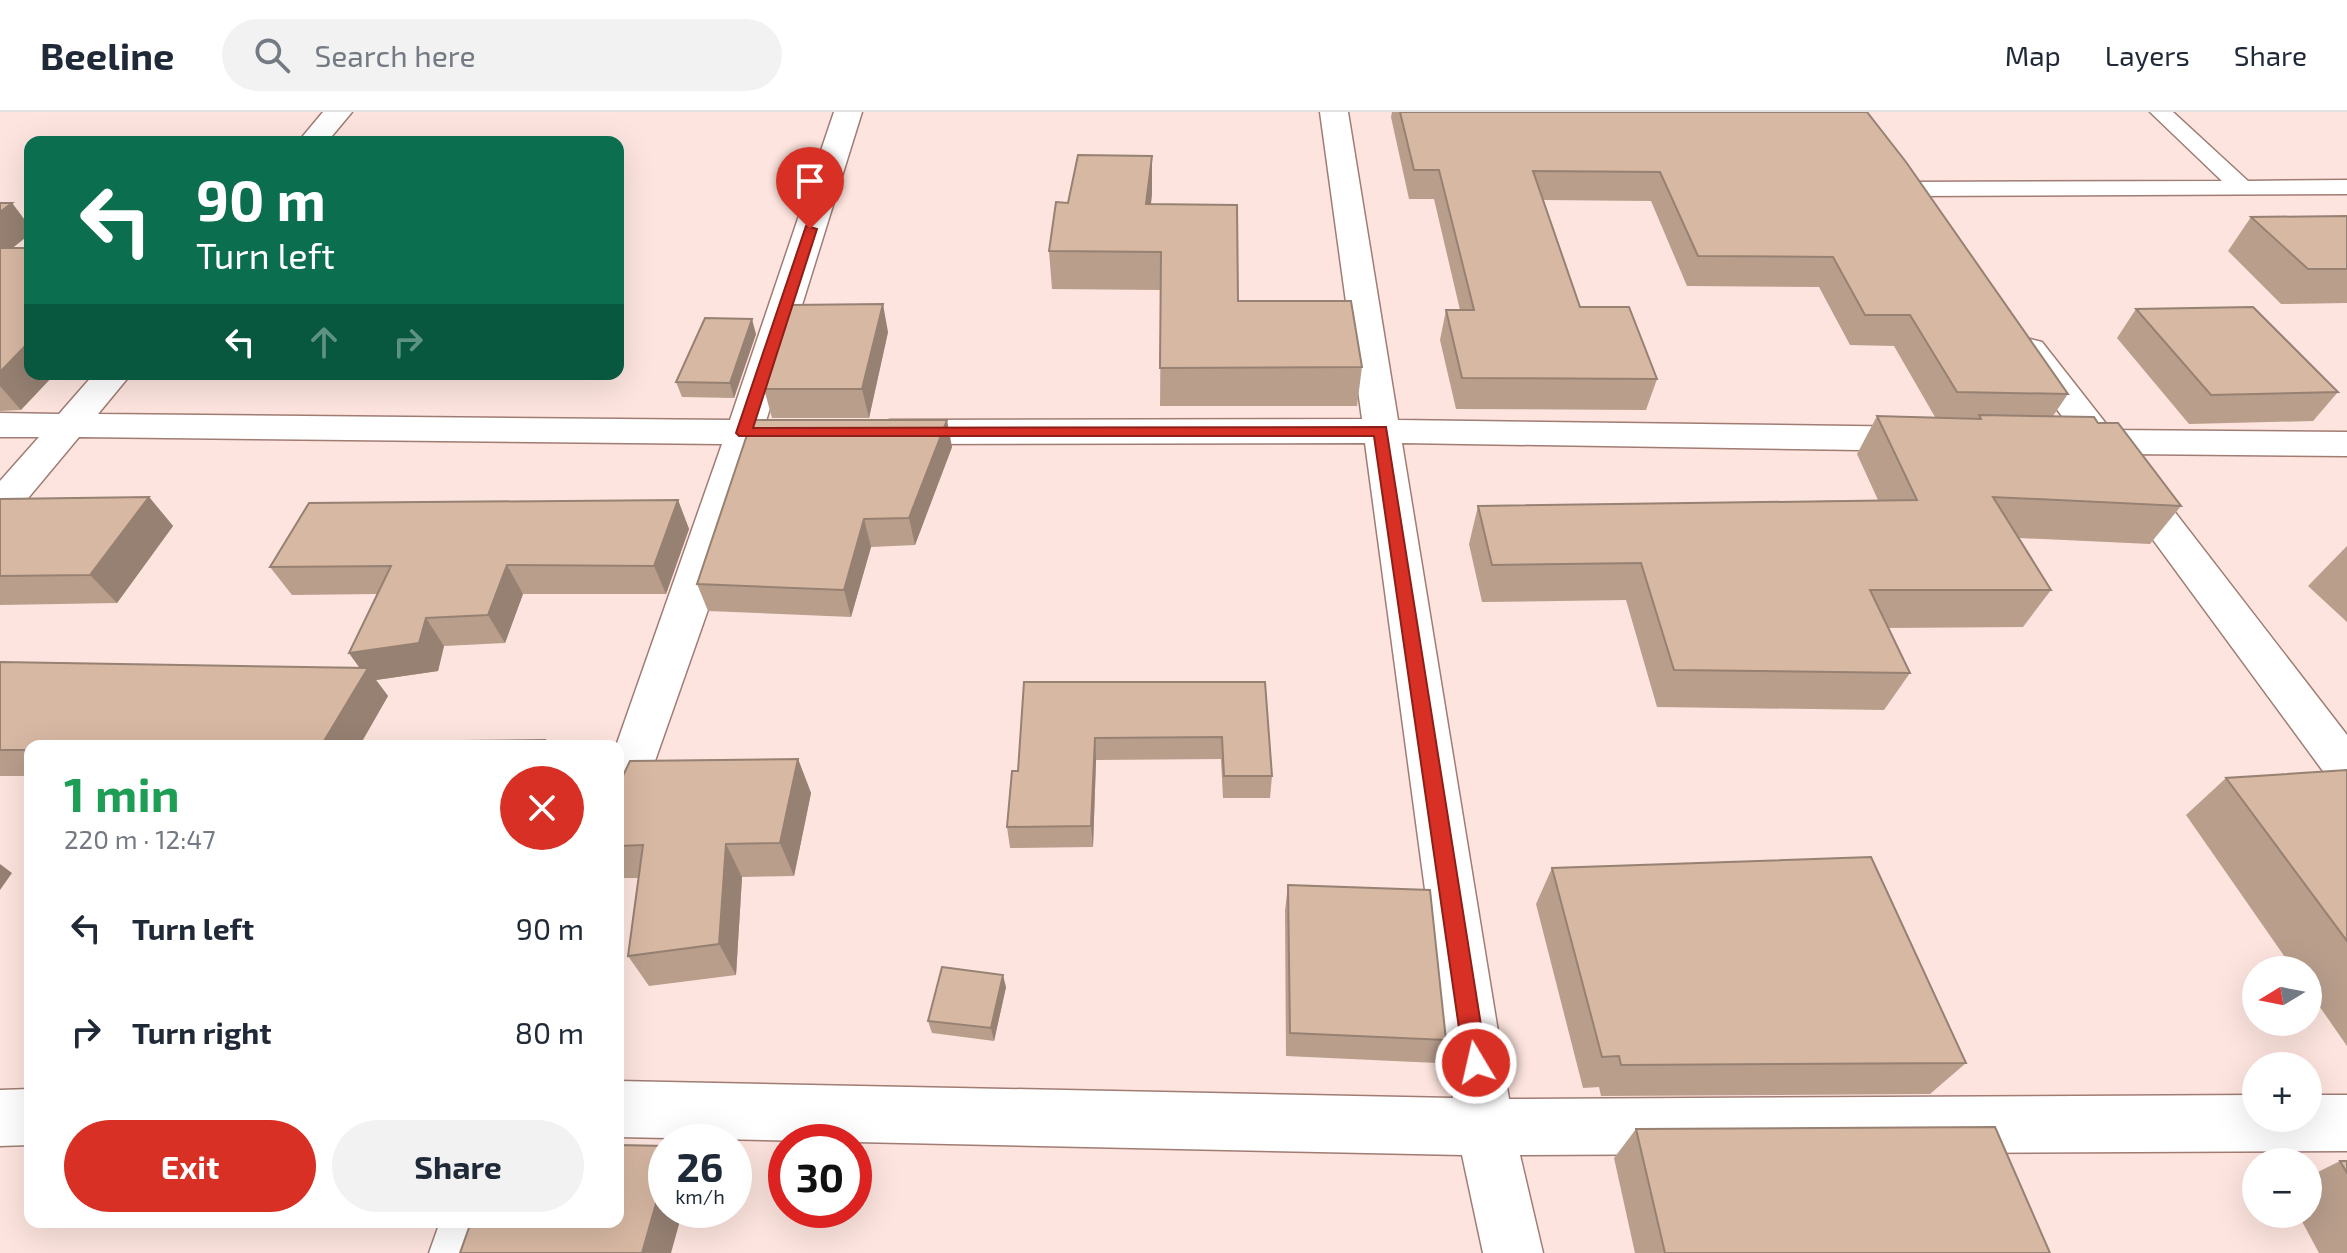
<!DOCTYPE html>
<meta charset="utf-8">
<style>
:root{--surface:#fff;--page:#f2f2f3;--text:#1f2937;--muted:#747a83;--line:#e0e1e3;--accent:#d93025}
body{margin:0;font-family:"Exo 2",sans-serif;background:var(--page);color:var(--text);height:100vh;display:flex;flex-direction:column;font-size:30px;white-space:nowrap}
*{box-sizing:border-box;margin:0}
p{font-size:26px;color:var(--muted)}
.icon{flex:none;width:44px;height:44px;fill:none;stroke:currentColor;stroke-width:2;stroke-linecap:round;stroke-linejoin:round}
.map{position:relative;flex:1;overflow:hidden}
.side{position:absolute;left:24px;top:628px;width:600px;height:488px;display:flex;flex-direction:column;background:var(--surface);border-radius:16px;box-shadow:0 8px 32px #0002}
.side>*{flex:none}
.banner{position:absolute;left:24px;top:24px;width:600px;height:244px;border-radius:16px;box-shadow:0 8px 32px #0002;background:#0b6e4f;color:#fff;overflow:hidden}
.needle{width:52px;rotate:260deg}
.fabs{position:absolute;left:2242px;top:844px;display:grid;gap:16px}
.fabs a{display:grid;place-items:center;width:80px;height:80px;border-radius:50%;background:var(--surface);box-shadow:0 8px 32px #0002;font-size:40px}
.speed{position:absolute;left:648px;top:1012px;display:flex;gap:16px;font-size:40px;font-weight:700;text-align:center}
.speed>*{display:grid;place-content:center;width:104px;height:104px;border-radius:50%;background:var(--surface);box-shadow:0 8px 32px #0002;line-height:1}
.speed small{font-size:20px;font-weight:400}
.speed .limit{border:12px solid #d22;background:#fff;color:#111}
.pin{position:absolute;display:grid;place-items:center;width:68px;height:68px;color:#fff;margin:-82px -34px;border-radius:50% 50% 50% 0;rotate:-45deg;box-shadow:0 0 8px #0007}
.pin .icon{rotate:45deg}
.me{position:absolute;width:88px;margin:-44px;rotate:351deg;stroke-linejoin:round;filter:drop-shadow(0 0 6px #0008)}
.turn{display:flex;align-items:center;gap:28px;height:168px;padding:0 40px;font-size:36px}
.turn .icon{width:104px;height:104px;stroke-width:2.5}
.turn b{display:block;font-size:56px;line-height:68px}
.lanes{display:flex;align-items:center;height:76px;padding:0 40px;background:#0003;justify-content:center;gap:40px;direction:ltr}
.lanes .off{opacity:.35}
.round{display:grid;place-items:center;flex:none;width:84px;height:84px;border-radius:42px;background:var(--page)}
.head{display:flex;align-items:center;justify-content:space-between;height:136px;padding:0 40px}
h1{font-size:48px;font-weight:700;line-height:60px;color:#1e9e55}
.primary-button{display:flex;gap:16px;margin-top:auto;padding:16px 40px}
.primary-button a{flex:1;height:92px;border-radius:48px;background:var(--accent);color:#fff;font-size:32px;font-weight:700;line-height:92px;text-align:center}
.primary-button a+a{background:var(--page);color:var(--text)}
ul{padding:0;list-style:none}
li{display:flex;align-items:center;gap:24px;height:104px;padding:0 40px}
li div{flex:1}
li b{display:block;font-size:30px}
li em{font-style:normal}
header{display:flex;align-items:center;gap:48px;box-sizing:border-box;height:112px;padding:0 40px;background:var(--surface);border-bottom:2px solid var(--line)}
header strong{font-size:38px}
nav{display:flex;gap:44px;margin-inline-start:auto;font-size:28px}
.search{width:560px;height:72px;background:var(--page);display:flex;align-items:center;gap:20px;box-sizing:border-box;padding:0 28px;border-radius:44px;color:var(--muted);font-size:30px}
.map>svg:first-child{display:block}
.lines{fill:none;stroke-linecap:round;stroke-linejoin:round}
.lane-casing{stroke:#a07c73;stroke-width:3}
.street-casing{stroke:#a07c73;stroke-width:3}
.lane{fill:#fff;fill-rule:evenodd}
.street{fill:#fff;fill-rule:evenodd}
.wall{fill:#b99e8c}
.shaded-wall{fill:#968172}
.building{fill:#d7b8a3;stroke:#968172;stroke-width:2}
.route{fill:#d93025;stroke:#8d1f18;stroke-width:2}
</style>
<header>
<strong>Beeline</strong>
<div class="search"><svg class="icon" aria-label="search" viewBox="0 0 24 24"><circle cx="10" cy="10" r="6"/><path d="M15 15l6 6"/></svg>Search here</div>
<nav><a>Map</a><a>Layers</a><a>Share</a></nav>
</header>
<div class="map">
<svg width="2347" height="1141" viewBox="0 0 2347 1141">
<rect width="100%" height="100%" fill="#fde4de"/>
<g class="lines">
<defs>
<polygon id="lane" points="2150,0 2173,0 2248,69 2347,68 2347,82 1909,84 1898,77 1909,70 2222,69"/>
<g id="street">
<polygon points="323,0 352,0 327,30 298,30"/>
<polygon points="834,0 862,0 766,309 822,313 827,321 822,329 809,333 759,332 710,492 635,706 618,712 616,634 722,332 79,325 14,403 0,407 0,369 39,325 0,325 0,301 59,302 94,262 131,262 98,302 730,308"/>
<polygon points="1320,0 1348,0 1398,308 1925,315 1938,319 1943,327 1938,335 1925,339 1402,331 1509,987 2256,983 2256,1006 2308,1006 2308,983 2347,983 2347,1039 1520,1043 1543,1141 1483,1141 1462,1043 618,1025 618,969 1453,986 1365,331 890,332 877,328 872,320 877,312 890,308 1362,307"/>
<polygon points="2030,227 2042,230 2111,318 2347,320 2347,344 2130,342 2347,623 2347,676 2331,670 2090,342 2060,338 2054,330 2060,322 2072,318 2013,237 2018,230"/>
<polygon points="30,977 30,1033 0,1034 0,978"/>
<polygon points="440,1110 500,1110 489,1141 429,1141"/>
</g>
</defs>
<use href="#lane" class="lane-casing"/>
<use href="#street" class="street-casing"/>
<use href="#lane" class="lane"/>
<use href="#street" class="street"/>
</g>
<g class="wall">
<polygon points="1392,0 1867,0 2068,282 2053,304 2098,311 2181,394 2150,432 2019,426 2051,478 2023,515 1888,516 1910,561 1884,598 1657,595 1626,488 1482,490 1469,432 1478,394 1878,388 1857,342 1877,304 1935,305 1894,234 1850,233 1819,175 1687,174 1651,89 1543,88 1580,195 1657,267 1646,298 1456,297 1440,228 1446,198 1460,198 1434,87 1409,87 1391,5"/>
<polygon points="1152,81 1151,92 1238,189 1362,255 1357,294 1160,294 1161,178 1052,177 1049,139 1068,91"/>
<polygon points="0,91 12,91 30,115 30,122 12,136 21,298 0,299"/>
<polygon points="2347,104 2347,191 2281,192 2228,139 2251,105"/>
<polygon points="2136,197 2338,280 2313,309 2189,312 2117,226"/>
<polygon points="888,220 869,306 772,306 764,277"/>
<polygon points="756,222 734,286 682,285 676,270"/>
<polygon points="952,335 915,433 871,435 851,505 708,499 697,472"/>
<polygon points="149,385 173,414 117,491 0,493 0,387"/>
<polygon points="678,388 689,417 666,482 523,482 505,531 444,534 438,559 376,568 388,584 362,630 545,628 549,634 30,634 30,664 0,664 0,550 360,556 349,541 377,482 292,483 270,455"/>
<polygon points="2347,434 2347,510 2308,474"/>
<polygon points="1024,570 1265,570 1272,664 1270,686 1223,686 1221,647 1096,648 1093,735 1010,736 1007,715 1018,659"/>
<polygon points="798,647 811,681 794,764 742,765 736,863 649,874 628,844 639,766 618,766 618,674"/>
<polygon points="2347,658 2347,934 2308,878 2308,858 2294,858 2186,703 2226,666"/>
<polygon points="1552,756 1966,951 1930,982 1601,984 1599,975 1583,976 1536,792"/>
<polygon points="1288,773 1446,928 1437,951 1286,944 1285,798"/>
<polygon points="1006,875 994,929 932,921 928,909"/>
<polygon points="1636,1017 2050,1141 1635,1141 1614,1046"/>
<polygon points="2340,1049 2347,1049 2347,1141 2319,1141 2298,1102 2308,1102 2308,1065"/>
</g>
<g class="shaded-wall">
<polygon points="1152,44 1152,81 1147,129 1146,92"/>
<polygon points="12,91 30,115 30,122 0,146 0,100"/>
<polygon points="883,192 888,220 869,306 862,277"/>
<polygon points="752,207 756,222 734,286 730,271"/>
<polygon points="30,229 30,262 55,262 21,298 0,274 0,260"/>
<polygon points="947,308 952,335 915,433 909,406"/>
<polygon points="149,385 173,414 117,491 90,463"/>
<polygon points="678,388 689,417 666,482 654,454"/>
<polygon points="864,407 871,435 851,505 844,478"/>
<polygon points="507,453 523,482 505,531 488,503"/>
<polygon points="426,506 444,534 438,559 376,568 388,584 359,634 321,634 364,562 349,541"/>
<polygon points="1095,626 1096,648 1093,735 1091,714"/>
<polygon points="798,647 811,681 794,764 780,731"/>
<polygon points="726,732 742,765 736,863 719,832"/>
<polygon points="0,752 12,761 0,778"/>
<polygon points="1003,863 1006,875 994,929 991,916"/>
<polygon points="666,1056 666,1098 683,1098 671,1141 642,1141"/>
</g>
<g class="building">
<polygon points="1400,0 1867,0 1906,50 2068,282 1957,280 1910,203 1865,203 1833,145 1698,144 1660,60 1533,59 1580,195 1629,195 1657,267 1462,266 1446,198 1474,198 1439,58 1414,58"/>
<polygon points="1078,43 1152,44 1146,92 1237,93 1238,189 1351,189 1362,255 1160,256 1161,140 1049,139 1056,90 1068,91"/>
<polygon points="0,91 12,91 0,100"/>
<polygon points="2347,104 2347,157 2308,157 2251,105"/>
<polygon points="0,136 30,136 30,229 0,260"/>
<polygon points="883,192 862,277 764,277 789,193"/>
<polygon points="2253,195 2338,280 2211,283 2136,197"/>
<polygon points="705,206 752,207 730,271 676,270"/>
<polygon points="1979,303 2094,305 2098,311 2118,311 2181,394 1993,385 2051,478 1870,478 1910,561 1674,558 1641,451 1492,453 1478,394 1917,388 1877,304 1981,307"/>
<polygon points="752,308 947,308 909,406 864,407 844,478 697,472"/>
<polygon points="149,385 90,463 0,464 0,387"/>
<polygon points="678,388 654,454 507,453 488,503 426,506 419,531 349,541 391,454 270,455 309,391"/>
<polygon points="0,550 368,556 321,634 30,634 30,638 0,638"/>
<polygon points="1024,570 1265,570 1272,664 1224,664 1222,625 1095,626 1091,714 1007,715 1012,659 1018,659"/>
<polygon points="545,628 543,634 359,634 360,630"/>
<polygon points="798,647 780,731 726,732 719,832 628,844 643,733 618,734 618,674 630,649"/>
<polygon points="2347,658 2347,829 2226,666"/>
<polygon points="1871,745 1966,951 1621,953 1619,944 1602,945 1552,756"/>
<polygon points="1288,773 1430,778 1446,928 1290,921"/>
<polygon points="942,855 1003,863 991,916 928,909"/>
<polygon points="1995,1015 2050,1141 1665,1141 1636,1017"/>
<polygon points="618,1033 666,1034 666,1056 642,1141 460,1141 471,1110 618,1110"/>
<polygon points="2340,1049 2347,1049 2347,1061"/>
</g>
<polygon class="route" points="806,114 817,117 753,316 1386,315 1487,951 1484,959 1476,962 1468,959 1464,951 1374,324 739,324 736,321"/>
</svg>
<div class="fabs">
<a><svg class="needle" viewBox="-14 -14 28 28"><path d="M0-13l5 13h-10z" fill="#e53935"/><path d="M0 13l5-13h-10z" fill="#747a83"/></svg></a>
<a>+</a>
<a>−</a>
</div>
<div class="speed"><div>26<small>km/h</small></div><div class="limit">30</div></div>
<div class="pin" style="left:810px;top:117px;background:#d93025"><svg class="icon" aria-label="arrive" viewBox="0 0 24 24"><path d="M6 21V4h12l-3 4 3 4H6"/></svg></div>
<svg class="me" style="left:1476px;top:951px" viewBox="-20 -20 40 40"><circle r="17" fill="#d93025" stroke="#fff" stroke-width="3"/><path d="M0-11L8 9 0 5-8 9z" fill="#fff"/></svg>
<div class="banner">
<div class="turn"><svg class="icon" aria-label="left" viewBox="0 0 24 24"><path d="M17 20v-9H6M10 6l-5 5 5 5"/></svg><div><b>90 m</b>Turn left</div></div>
<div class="lanes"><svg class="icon" aria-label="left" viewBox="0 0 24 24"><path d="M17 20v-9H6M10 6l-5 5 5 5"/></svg><svg class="icon off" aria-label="ahead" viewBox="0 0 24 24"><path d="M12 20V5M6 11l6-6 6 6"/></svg><svg class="icon off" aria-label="right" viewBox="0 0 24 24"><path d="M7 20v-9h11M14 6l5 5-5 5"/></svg></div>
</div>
<section class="side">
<div class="head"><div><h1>1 min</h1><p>220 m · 12:47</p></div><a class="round" style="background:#d93025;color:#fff"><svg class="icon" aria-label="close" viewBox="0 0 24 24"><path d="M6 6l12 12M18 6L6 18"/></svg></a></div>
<ul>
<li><svg class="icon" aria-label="left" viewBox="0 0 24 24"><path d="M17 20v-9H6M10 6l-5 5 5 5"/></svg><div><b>Turn left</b></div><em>90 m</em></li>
<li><svg class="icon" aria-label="right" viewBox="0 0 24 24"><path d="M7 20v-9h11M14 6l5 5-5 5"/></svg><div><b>Turn right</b></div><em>80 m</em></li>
</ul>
<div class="primary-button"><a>Exit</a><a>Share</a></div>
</section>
</div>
